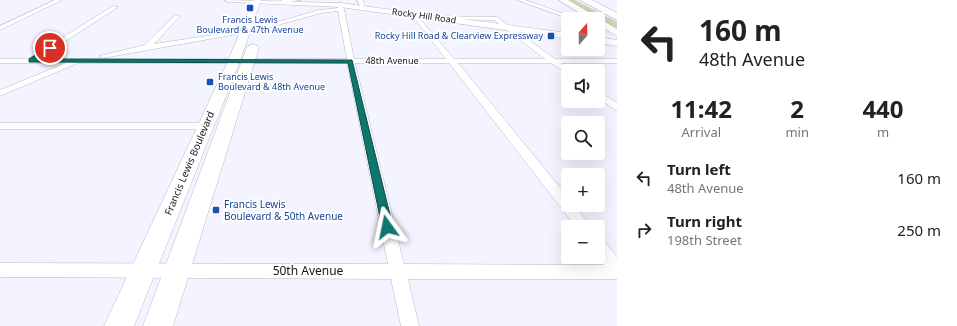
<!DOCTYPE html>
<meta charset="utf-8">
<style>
:root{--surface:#fff;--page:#f2f2f2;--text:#222;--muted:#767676}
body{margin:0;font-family:"Noto Sans",sans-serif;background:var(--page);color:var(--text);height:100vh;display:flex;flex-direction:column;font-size:15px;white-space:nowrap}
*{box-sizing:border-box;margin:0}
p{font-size:13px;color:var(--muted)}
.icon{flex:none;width:22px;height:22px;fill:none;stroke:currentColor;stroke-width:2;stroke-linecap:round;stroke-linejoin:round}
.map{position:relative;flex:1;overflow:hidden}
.details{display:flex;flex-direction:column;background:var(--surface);width:340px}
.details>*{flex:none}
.guide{background:#fff;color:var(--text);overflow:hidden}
.needle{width:26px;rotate:20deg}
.tools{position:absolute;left:561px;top:12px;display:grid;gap:8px}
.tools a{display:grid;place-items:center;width:44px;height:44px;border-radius:4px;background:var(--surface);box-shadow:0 4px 16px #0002;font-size:20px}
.pin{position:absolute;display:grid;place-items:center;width:34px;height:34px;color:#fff;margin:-17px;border:2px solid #fff;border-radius:50%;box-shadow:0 1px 4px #0007}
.me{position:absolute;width:44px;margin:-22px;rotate:348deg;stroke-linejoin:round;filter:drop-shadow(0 0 3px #0008)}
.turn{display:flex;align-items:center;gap:14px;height:84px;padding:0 16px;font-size:18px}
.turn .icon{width:52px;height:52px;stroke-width:2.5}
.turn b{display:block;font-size:28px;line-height:34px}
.eta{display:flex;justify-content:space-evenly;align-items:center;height:68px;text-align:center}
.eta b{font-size:24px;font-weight:700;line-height:28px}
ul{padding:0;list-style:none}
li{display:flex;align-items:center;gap:12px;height:52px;padding:0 16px}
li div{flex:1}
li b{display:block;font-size:15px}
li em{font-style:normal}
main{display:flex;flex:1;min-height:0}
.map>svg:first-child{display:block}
.green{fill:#cdd7b4}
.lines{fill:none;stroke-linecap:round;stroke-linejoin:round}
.street-casing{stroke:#b8bac4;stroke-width:1}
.secondary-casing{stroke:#b8bac4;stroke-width:1}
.primary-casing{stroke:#b8bac4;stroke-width:1}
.highway-casing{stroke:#b8bac4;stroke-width:1}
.street{fill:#fff;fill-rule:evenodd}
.secondary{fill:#fff;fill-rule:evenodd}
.primary{fill:#fff;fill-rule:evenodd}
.highway{fill:#fff;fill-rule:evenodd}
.route{fill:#0f766e;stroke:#0a4d48}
.transit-dot{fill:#1a4fb4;stroke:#fff;stroke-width:1.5}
.labels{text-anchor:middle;stroke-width:3.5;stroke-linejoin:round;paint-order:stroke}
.far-street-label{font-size:9px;fill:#151619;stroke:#fff}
.far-transit-label{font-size:9px;fill:#164399;stroke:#fff}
.street-label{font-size:10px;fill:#151619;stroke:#fff}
.transit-label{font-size:10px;fill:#164399;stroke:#fff;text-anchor:start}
.near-street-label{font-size:12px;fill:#151619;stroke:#fff}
</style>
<main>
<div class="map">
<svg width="617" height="326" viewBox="0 0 617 326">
<rect width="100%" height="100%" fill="#f3f4ff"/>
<polygon class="green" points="567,0 575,0 617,22 617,29"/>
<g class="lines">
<defs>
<g id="street">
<polygon points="55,0 62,0 0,30 0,26"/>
<polygon points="300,0 279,4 276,2 283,0"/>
<polygon points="357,0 363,0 365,8 361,8"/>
<polygon points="517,0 525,0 579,19 570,19"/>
<polygon points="340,3 344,9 354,59 446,59 412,15 415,13 454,59 545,59 494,20 434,19 432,16 497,17 555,59 617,59 617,63 561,63 571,71 568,71 568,74 551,63 458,63 568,197 568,205 574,205 591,227 576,227 449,63 355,63 404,264 604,265 598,257 598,239 603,240 617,257 617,279 408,279 419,326 401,326 391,279 0,277 0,263 388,264 347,63 78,63 0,96 0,90 66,63 0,63 0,59 28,59 113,6 118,7 38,59 347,59 338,11 321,13 260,30 257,28 319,10 338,8 337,5"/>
<polygon points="175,15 180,16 154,44 246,30 249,32 103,58 99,56 145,45"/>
<polygon points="598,91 617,103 617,111 598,98"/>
<polygon points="0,123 205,123 210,126 205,129 0,129"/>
</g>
<g id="secondary">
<polygon points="224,0 340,3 568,33 568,39 340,7 228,2"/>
<polygon points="559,0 568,0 617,29 617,36 598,25 598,19 589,19"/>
<polygon points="598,37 617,40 617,46 598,43"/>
</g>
<g id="primary">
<polygon points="253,0 261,0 240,61 134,326 104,326 228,61"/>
<polygon points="253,44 259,47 173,326 143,326 247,47"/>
</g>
<polygon id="highway" points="580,0 592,0 617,13 617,20"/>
</defs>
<use href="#street" class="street-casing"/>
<use href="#secondary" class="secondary-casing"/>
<use href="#primary" class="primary-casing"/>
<use href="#highway" class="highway-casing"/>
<use href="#street" class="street"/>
<use href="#secondary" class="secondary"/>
<use href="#primary" class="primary"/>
<use href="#highway" class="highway"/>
</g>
<polygon class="route" points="48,47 53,48 38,59 352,60 393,227 391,230 383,230 382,227 348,63 29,62 29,59"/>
<g class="transit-dot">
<rect x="246" y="4" width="8" height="8" rx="2"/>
<rect x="547" y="32" width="8" height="8" rx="2"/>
<rect x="206" y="78" width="8" height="8" rx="2"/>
<rect x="212" y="206" width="8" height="8" rx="2"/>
</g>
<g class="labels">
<g class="far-street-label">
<text transform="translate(424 16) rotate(8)" y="3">Rocky Hill Road</text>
<text x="392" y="64">48th Avenue</text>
</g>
<g class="far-transit-label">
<text x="250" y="23">Francis Lewis<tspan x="250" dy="10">Boulevard &amp; 47th Avenue</tspan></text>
<text x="543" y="39" text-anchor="end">Rocky Hill Road &amp; Clearview Expressway</text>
<text x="218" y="80" text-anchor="start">Francis Lewis<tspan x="218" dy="10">Boulevard &amp; 48th Avenue</tspan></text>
</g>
<g class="street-label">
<text transform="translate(189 163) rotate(-67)" y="4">Francis Lewis Boulevard</text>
</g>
<g class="transit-label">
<text x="224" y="208">Francis Lewis<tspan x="224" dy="12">Boulevard &amp; 50th Avenue</tspan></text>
</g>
<g class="near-street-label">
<text x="308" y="275">50th Avenue</text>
</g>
</g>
</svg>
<div class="tools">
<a><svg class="needle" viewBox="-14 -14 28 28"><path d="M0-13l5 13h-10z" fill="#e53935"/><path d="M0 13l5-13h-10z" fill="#767676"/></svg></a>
<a><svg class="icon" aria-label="sound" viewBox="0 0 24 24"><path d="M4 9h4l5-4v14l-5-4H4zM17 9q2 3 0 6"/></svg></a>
<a><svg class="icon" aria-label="search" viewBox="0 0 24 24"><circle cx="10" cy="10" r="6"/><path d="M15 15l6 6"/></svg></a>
<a>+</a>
<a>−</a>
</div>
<div class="pin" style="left:50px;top:48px;background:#d93025"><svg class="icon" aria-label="arrive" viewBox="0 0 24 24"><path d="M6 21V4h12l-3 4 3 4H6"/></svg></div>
<svg class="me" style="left:387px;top:227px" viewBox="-20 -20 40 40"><path d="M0-17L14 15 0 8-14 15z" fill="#0f766e" stroke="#fff" stroke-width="4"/></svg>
</div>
<section class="details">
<div class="guide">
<div class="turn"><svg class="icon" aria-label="left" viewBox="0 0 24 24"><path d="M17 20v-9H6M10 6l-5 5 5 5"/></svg><div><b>160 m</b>48th Avenue</div></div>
</div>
<div class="eta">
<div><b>11:42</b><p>Arrival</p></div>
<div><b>2</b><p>min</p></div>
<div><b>440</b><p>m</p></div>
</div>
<ul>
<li><svg class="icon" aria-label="left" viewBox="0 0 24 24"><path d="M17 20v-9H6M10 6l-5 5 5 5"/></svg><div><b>Turn left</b><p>48th Avenue</p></div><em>160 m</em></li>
<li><svg class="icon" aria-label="right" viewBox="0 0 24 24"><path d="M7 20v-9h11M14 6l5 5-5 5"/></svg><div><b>Turn right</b><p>198th Street</p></div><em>250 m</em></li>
</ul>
</section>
</main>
